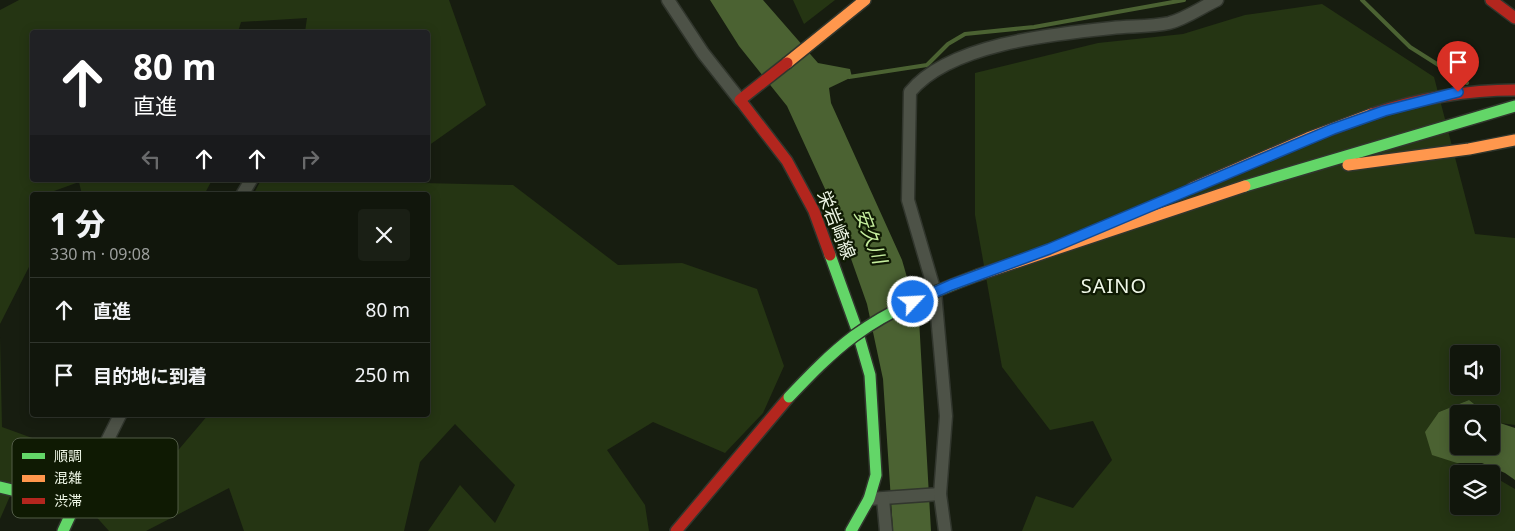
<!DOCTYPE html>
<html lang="ja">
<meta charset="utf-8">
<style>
:root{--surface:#11160c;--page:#1a1f15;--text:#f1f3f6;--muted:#9c9f9d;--line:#30352d}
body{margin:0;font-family:"Noto Sans","Noto Sans JP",sans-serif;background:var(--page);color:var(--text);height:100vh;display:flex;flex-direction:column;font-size:19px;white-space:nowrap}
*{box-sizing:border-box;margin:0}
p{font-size:16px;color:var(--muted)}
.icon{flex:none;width:28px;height:28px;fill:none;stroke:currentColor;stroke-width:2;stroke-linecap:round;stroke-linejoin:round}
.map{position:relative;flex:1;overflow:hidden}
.sheet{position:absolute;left:30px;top:192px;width:400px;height:225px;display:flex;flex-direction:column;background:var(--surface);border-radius:5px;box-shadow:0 2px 12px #0003,0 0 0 1px var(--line)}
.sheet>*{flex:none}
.top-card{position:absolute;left:30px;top:30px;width:400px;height:152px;border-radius:5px;box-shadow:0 2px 12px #0003,0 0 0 1px var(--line);background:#202124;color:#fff;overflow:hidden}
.fabs{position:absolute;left:1450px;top:345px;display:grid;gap:10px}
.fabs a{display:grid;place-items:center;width:50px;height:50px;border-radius:5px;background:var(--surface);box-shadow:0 2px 12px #0003,0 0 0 1px var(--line);font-size:25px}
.pin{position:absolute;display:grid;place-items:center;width:42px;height:42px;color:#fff;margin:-51px -21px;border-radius:50% 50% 50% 0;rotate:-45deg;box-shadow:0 0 5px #0007}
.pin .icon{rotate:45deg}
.me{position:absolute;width:55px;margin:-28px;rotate:65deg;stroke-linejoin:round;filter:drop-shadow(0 0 4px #0008)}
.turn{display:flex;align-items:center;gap:18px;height:105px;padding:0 20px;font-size:22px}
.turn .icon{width:65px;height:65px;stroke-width:2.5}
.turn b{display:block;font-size:35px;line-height:42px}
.lanes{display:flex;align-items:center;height:48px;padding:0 20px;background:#0003;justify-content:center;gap:25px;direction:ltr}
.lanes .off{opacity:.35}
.round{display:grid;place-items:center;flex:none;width:52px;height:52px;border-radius:5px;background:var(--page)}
.summary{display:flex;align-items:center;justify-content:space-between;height:85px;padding:0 20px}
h1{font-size:30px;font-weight:800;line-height:38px}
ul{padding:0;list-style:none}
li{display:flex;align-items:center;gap:15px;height:65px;padding:0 20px;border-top:1px solid var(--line)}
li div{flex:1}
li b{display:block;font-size:19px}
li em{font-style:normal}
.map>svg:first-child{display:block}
.green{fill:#253513;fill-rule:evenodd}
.water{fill:#4b6232}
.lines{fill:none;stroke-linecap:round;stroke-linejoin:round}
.stream{stroke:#4b6232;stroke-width:4}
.street-casing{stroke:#31362d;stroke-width:15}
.fast-casing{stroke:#31362d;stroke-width:14}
.slow-casing{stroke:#31362d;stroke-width:14}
.jam-casing{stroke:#31362d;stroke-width:14}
.street{stroke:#4d5247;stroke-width:12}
.fast{stroke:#63d668;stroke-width:11}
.slow{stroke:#ff974d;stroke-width:11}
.jam{stroke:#b3261e;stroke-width:11}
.fast-bridge-casing{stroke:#31362d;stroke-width:14;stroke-linecap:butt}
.fast-bridge{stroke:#63d668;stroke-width:11}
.route-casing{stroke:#114b97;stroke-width:12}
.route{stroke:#1a73e8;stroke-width:9}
.labels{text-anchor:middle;stroke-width:4.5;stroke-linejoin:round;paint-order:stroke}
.street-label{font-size:18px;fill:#eff7e7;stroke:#0f1a03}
.water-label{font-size:19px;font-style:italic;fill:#c7ef9f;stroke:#0f1a03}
.quarter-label{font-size:20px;letter-spacing:1px;fill:#eff7e7;stroke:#0f1a03}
.key{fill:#0f1a03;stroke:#525c47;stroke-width:1}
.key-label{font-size:14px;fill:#eff7e7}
</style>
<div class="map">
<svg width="1515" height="531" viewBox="0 0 1515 531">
<rect width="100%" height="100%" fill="#171d10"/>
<g class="green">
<polygon points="19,0 449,0 486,105 428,146 428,32 305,32 307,18 241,22 238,32 32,32 32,180 212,180 204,195 82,195 79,182 43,195 32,195 32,261 0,324 0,10"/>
<polygon points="793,0 835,0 804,24"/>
<path d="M1322,4L1434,77L1475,234L1515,238V425L1500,423L1491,417V414H1487L1469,400L1439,412L1457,463L1490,474H1459V506H1491V475L1515,489V531H1022L1036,496L1073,508L1112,460L1093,421L1050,430L1002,367L975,215V73L1098,43L1183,34L1245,15ZM1459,354H1491V386H1459Z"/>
<polygon points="261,180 380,180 377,182 513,185 618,265 682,263 757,289 784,366 763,413 725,453 653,422 607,450 645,505 649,531 428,531 460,485 495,523 515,485 455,424 420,462 404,531 244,531 229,488 146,531 109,531 92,512 109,466 169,461 208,415 428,415 428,195 253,195"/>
<polygon points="0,337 2,427 35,439 0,519"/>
</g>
<g class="water">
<polygon points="710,0 763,0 818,63 850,69 852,77 829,88 831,103 902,260 919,319 931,531 893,531 883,379 867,304 831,202 787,106 739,46"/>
<polygon points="1469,400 1487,414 1459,414 1459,446 1491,446 1491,417 1500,423 1515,428 1515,480 1505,473 1482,463 1457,463 1432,455 1425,432 1439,412"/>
</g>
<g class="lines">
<g class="stream">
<polyline points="1362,0 1410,47 1467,83"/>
<polyline points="849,77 927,65 948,44 965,34 1034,27 1184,0"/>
</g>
<defs>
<g id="street">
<polyline points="668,0 703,53 740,100"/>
<polyline points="242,195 251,180"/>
<polyline points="869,499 940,494"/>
<polyline points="883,499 886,531"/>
<polyline points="75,505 120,415"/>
<path d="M945,531L940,494L946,416L935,292L908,200L910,92C949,44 1053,34 1112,28C1130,26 1151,27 1169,23C1185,19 1202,7 1217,0"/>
</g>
<g id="fast">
<polyline points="1245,186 1515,106"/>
<polyline points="830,255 857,330 870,375 876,475 869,499 851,531"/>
<polyline points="0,487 75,505 63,531"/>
</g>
<g id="slow">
<polyline points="787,63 865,0"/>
<polyline points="1348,165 1469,149 1515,140"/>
<polyline points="1192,188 1308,138 1372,114"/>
<polyline points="978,275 1245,186"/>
</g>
<g id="jam">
<polyline points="1491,0 1515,18"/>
<polyline points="787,63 740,100 787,161 814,211 830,255"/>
<path d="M1372,114C1420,98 1465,90 1515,90"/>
<polyline points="676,531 789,397"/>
</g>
</defs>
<use href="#street" class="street-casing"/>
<use href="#fast" class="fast-casing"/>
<use href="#slow" class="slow-casing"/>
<use href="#jam" class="jam-casing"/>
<use href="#street" class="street"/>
<use href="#fast" class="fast"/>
<use href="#slow" class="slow"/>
<use href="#jam" class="jam"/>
<defs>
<path id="fast-bridge" d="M789,397C809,376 830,354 854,336C891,309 935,291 978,275"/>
</defs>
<use href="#fast-bridge" class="fast-bridge-casing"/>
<use href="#fast-bridge" class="fast-bridge"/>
</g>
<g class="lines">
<defs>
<polyline id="route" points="913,302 951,285 1049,249 1333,129 1384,111 1458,92"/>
</defs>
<use href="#route" class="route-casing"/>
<use href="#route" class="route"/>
</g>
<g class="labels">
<g class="street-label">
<text transform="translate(836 225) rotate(68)" y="6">栄岩崎線</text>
</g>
<g class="water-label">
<text transform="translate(871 236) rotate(69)" y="7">安久川</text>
</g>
<g class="quarter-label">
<text x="1114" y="293">SAINO</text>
</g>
</g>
<rect x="12" y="438" width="166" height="80" rx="8" class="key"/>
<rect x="22" y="453" width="23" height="6" fill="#63d668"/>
<rect x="22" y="475" width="23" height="7" fill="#ff974d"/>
<rect x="22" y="498" width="23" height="6" fill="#b3261e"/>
<g class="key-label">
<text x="54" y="461">順調</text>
<text x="54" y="483">混雑</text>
<text x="54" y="506">渋滞</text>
</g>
</svg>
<div class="fabs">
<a><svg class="icon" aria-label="sound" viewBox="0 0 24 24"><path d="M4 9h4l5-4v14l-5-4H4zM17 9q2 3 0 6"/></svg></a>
<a><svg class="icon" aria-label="search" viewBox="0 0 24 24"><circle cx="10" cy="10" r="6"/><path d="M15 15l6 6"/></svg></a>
<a><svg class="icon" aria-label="layers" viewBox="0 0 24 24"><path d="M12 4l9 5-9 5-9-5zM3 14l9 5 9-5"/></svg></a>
</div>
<div class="pin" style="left:1458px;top:92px;background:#d93025"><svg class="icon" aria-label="arrive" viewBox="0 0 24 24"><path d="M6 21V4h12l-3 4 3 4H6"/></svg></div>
<svg class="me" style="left:913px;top:302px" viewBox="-20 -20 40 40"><circle r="17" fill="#1a73e8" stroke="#fff" stroke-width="3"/><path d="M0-11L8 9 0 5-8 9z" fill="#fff"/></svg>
<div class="top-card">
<div class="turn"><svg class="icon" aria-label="ahead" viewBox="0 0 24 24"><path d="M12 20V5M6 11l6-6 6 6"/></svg><div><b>80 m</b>直進</div></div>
<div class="lanes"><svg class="icon off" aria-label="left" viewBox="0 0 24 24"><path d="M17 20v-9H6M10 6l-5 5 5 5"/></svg><svg class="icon" aria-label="ahead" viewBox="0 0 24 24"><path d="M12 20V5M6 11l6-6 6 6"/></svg><svg class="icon" aria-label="ahead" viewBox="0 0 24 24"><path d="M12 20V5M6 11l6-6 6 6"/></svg><svg class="icon off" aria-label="right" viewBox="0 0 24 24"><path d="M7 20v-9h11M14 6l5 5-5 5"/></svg></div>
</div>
<section class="sheet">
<div class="summary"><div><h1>1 分</h1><p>330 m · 09:08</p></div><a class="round"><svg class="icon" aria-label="close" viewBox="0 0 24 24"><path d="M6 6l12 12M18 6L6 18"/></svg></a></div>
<ul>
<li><svg class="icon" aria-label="ahead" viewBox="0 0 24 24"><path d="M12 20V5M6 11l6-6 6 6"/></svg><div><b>直進</b></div><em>80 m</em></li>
<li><svg class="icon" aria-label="arrive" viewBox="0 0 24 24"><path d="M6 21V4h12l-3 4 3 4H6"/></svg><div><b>目的地に到着</b></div><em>250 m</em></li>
</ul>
</section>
</div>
